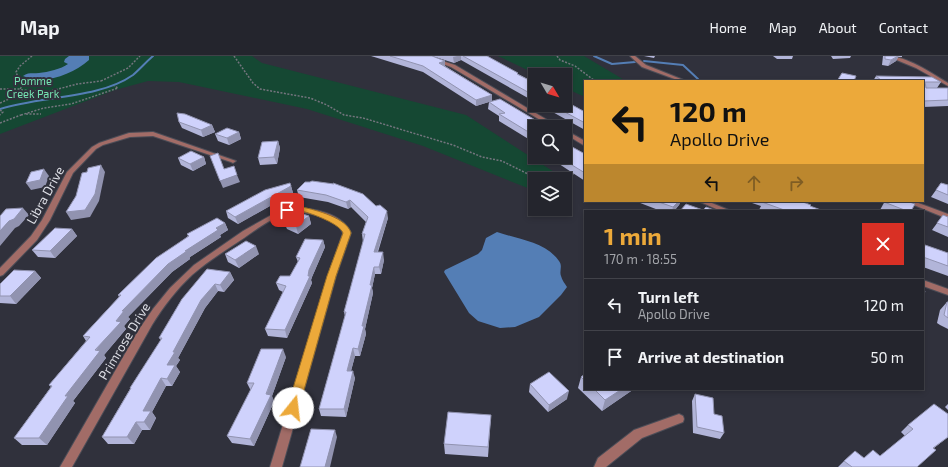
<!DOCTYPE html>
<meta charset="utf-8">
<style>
:root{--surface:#24252d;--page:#303139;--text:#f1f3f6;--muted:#a3a5aa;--line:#414249;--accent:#eca93a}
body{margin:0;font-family:"Exo 2",sans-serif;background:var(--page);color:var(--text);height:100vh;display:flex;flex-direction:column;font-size:15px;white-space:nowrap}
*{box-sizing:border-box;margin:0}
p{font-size:13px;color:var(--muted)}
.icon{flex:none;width:22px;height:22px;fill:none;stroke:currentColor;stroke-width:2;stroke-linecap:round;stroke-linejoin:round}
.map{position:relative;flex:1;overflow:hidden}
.sheet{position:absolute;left:584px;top:154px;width:340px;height:180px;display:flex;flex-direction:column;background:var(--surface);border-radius:0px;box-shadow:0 2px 6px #0003,0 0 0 1px var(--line)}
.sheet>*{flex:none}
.guide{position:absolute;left:584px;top:24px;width:340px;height:122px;border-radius:0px;box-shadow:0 2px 6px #0003,0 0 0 1px var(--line);background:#eca93a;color:#111;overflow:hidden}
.needle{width:26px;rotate:128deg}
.controls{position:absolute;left:528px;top:12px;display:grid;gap:8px}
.controls a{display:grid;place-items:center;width:44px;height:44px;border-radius:0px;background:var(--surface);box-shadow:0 2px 6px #0003,0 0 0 1px var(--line);font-size:20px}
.pin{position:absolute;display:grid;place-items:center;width:34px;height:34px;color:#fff;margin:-17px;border-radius:8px;box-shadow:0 2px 6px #0006}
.me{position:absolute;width:44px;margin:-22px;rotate:16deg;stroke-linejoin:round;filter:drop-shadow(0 0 3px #0008)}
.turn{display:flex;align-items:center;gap:14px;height:84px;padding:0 20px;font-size:18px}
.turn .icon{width:52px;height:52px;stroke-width:2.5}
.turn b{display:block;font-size:28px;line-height:34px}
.lanes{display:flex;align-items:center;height:38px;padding:0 20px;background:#0003;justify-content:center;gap:20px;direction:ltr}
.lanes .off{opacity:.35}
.round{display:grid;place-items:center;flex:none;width:42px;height:42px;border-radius:0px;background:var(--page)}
.summary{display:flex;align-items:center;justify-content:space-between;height:68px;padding:0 20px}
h1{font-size:24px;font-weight:700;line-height:30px;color:var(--accent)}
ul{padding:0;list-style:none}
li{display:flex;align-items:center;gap:12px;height:52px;padding:0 20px;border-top:1px solid var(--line)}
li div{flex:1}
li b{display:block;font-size:15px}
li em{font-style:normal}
header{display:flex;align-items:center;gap:24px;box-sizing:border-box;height:56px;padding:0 20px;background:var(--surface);border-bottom:1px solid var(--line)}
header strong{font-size:19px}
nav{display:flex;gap:22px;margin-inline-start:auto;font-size:14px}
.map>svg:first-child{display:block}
.green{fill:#154833}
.water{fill:#547eb5}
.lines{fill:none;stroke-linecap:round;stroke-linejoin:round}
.stream{stroke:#547eb5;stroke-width:2}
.street-casing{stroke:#4c4d57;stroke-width:2}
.path{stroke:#74757e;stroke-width:1.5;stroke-dasharray:2 1.5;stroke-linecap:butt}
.street{fill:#a26c67;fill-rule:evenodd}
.wall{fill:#b2b5d9}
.shaded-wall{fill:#9193b0}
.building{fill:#cfd2fc;stroke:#9193b0}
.route{fill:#eca93a;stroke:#996e26}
.labels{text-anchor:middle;stroke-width:4;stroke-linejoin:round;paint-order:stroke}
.far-park-label{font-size:11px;fill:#75e5b3;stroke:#30313c}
.street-label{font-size:13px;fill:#dedfe6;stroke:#30313c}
</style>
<header>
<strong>Map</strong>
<nav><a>Home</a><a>Map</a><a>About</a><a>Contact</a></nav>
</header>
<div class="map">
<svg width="948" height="411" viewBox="0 0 948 411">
<rect width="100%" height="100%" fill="#30313c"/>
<g class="green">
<polygon points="0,0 252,0 262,7 466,59 565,123 535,123 535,135 423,90 307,53 179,26 148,25 115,34 0,78"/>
<polygon points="498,0 584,0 626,25 585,25 585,41 565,32 565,19 538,19"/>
</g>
<g class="water">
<path d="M69,0H89V4C72,19 44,29 23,20C28,16 33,18 39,17C48,16 61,13 68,8L64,6L65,3Z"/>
<path d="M497,176C517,183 546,186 559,205C563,210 559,215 561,220C562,224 565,228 567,231L561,239L539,261L515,271L500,272L478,265L469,257L444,216L445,214L478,198L482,194L486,182Z"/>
</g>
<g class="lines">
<g class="stream">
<polyline points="594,0 612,8 635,6"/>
<polyline points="644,5 683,9 698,23"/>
<path d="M0,53C40,40 99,43 133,19C140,13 146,6 153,0"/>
</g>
<defs>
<g id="street">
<polygon points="421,0 427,0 455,9 559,71 552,71 451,11"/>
<polygon points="630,0 635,0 646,9 686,25 680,25 642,11"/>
<path d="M887,0C907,0 931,17 948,27V30L916,12Z"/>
<polygon points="565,74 585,85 585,90 565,78"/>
<polygon points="153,76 236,105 233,107 231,106 153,80 130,81 103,89 96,93 73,117 50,164 37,184 3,219 0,220 0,212 31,180 42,164 67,116 92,91 99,87 129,77"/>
<polygon points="698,145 707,145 731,155 721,155"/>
<polygon points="904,145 913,145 948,158 948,163"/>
<path d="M293,152C313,152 342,157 351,177L336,220L282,411H270L328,220L343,177C339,168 331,164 322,161C311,157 298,155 286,158C271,162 257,173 244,182C226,194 208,205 192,219C176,234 163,251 152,269L72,411H60L138,275L153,253L170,232L194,209L243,175L275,157Z"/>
<polygon points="923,224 948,233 948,239 923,230"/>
<polygon points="679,358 683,360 684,363 683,366 642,382 606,411 594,411 598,402 634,374"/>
</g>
</defs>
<use href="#street" class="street-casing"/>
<g class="path">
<polyline points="32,0 20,10 16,16 19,24 24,28 20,33 22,34 47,36 77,28 101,25"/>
<polyline points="234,0 253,27 260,33 310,42 327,49 344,59 363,62 453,89 482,101 502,105 538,123"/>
<polyline points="557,0 560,4 575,10 595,25"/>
<polyline points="101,25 128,12 140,0"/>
<polyline points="0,33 20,33"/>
<polyline points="0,47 25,36"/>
<polyline points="0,54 3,56 0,59"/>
<polyline points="26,58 41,58"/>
<polyline points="21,59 44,52 71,48 118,32 114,30"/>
<polyline points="0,67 21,59"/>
<polyline points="563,123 575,117"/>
</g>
<use href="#street" class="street"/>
</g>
<g class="wall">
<polygon points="371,0 432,0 445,5 445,10 492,39 492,45 476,50 423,16"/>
<polygon points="432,0 487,0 518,18 535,27 535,46 461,4 454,7"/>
<polygon points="644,0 655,0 654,2"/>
<polygon points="773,0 793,0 792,3 777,3"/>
<polygon points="831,0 851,0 850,2 833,3"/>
<polygon points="883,0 902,0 902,1 898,1 896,5 888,10 882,9"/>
<polygon points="876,20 941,26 937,32 926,32 948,32 948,50 923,51 923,25 873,25"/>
<polygon points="567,44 567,46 585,56 585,74 540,49 565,49"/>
<polygon points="489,46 535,71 535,87 499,65 499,60 488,53"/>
<polygon points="179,66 212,69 215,76 203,81 182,72"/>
<polygon points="239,76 241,83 229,89 218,85 215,78"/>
<polygon points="278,85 280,92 277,108 260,109 258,102"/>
<polygon points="568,89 585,98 585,125 550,102 550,101 565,101"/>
<polygon points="204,101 206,108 193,115 181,109 178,102"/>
<polygon points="312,125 388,162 378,196 384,204 381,218 375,218 372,232 373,237 365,273 366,278 360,300 355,300 351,315 355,322 346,361 321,360 319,353 345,260 344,256 363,186 362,178 366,166 351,151 348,153 328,146 299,141 297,134 310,126"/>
<polygon points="941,127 948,129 948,148 931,141"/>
<polygon points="291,130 293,137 238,168 228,162 226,155"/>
<polygon points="635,145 681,145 679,149 674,155 661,155"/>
<polygon points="746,145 800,145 821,155 763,155 759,154 761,150"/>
<polygon points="885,145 911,155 883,155 880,154"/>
<polygon points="943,159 948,161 948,181 932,174"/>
<polygon points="309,160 311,168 298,178 287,173 284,166"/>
<polygon points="225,167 228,174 220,179 221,181 190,201 190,203 172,216 128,261 130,263 124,270 126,273 104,299 106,302 73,345 75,347 47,389 22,389 14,382 51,331 49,329 86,285 83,280 119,241 118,239 188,180 187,178"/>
<polygon points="72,173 77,180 55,202 38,201 32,194"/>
<polygon points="323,184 325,191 312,221 311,224 312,227 287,282 268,280 265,273 283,236 279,234 276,227 290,220 298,206 296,201"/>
<polygon points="925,189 948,197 948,220 923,211 923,192"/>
<polygon points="225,198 259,198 239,212 228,206"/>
<polygon points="35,215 41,222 16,248 0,247 0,228"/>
<polygon points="230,216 234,224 224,236 218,235 205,252 178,302 180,304 176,310 180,316 172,330 166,330 152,356 156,362 150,374 142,374 134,388 108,388 102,381 130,333 130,332 161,284 159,282 182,243"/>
<polygon points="947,246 948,246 948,273 940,269 937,267 940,254"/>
<polygon points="286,301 272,340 274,346 254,390 232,387 227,380 251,335 247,327"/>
<polygon points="585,318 585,333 634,333 602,355 578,332 581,321"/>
<polygon points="530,328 567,343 548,356 529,336"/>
<polygon points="695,338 714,358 724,377 720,383 693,377 692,345"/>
<polygon points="948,348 948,354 945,351"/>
<polygon points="948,358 948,381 934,392 917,411 838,411 844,405 880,400 905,380 901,376 908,369"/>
<polygon points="491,359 488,401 445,398 444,388"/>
</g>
<g class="shaded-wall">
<polygon points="457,0 461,0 461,4 454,7 453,1"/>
<polygon points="899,0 896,5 888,10 891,4"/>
<polygon points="445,5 445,10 439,7"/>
<polygon points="492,39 492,45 476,50 476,44"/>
<polygon points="212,69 215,76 203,81 201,74"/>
<polygon points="239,76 241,83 229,89 227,82"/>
<polygon points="569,84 568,91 565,92 565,86"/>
<polygon points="278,85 280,92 277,108 274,101"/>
<polygon points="204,101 206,108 193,115 190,108"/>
<polygon points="101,109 105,116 99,145 90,161 71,164 66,156"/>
<polygon points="44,113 49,120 45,131 31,134 26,127"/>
<polygon points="237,119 240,126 223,132 220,125"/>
<polygon points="291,130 293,137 238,168 235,161"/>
<polygon points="350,144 351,151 348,153 346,146"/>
<polygon points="679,145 681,145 679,149 674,155 672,155 673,151"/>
<polygon points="23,152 29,159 19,170 15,172 0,190 0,175 9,165"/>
<polygon points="387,155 388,162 375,203 374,196"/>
<polygon points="309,160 311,168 298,178 296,170"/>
<polygon points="225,167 228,174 220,179 221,181 190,201 190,203 172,216 128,261 130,263 124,270 126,273 104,299 106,302 73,345 75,347 47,389 39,382 65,340 116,265 122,255 168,208 185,195 216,172"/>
<polygon points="72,173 77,180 55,202 50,195"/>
<polygon points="323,184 325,191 312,221 311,224 312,227 287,282 285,274 308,220 309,214"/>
<polygon points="256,190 259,198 239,212 235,204"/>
<polygon points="383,196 384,204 381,218 379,211"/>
<polygon points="374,211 375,218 372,232 373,237 365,273 366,278 360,300 358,293 370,229"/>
<polygon points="35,215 41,222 16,248 10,240"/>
<polygon points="230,216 234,224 224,236 220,229"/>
<polygon points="215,228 218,235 205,252 178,302 180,304 176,310 180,316 172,330 167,323 167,309 173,296 201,244"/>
<polygon points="353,292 355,300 349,322 347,315"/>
<polygon points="283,293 286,301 272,340 274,346 254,390 250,383"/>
<polygon points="353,315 355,322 346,361 344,353"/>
<polygon points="161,322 166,330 152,356 156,362 150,374 144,366 143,355"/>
<polygon points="622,333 634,333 602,355 605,344"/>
<polygon points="569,335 567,343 548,356 549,349"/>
<polygon points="136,366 142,374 134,388 127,381"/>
<polygon points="335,374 337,381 330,411 325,411"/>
</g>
<g class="building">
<polygon points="390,0 432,0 445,5 439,7 492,39 476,44 423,10"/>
<polygon points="463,0 487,0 518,17 517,18 535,27 535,40"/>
<polygon points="885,0 898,0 891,4 885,3"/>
<polygon points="842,17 856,20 854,25 837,25"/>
<polygon points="876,20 932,21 941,26 925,26 926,32 948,32 948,44 923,45 923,25 882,25"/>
<polygon points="500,43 547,71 535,71 535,80 499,58 505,57 489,46"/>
<polygon points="565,45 585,56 585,67 552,49 565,49"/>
<polygon points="177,57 185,58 212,69 201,74 179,66"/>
<polygon points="227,72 239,76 227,82 215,78"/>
<polygon points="565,82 569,84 565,86"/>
<polygon points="278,85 274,101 258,102 262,86"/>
<polygon points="565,87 585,98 585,117 559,101 565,101"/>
<polygon points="191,95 204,101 190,108 178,102"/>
<polygon points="218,97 224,113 234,110 237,119 220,125 210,100"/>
<polygon points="101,109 95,138 85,154 66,156 76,140 82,117 87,116 88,112"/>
<polygon points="44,113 40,124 26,127 31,116"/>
<polygon points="312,125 334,128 333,127 363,138 376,150 380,149 387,155 374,196 383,196 379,211 374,211 370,229 372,229 362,270 364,270 358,293 353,292 347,315 353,315 344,353 319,353 346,256 344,256 365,178 362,178 368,161 350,144 346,146 326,139 297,134 305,126 310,126"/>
<polygon points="290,127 291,130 235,161 226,155 265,134"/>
<polygon points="941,127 948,129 948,139 936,134"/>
<polygon points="656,145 679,145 673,151"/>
<polygon points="763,145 800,145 811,149 810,150 821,154 821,155 787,155 762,146"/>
<polygon points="885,145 907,145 915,148 911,155 907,155 884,146"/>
<polygon points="686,148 703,154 706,151 717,155 680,155"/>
<polygon points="23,152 14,163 9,165 0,175 0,160 6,153"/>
<polygon points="297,156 309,160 296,170 284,166"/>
<polygon points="943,159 948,161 948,171 937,167"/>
<polygon points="217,162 225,167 216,172 218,174 185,195 187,195 168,208 122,255 124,255 116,265 121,266 95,294 100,295 65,340 68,340 39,382 14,382 52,330 49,329 90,281 83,280 121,239 118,239 156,202 189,180 187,178"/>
<polygon points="55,172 72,173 50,195 32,194"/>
<polygon points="305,183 323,184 309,214 308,220 310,220 285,274 265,273 286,230 276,227 280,220 290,220 300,202 296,201"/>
<polygon points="246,185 256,190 235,204 225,198"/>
<polygon points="925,189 948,197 948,210 923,201 923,198"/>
<polygon points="207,213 230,216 220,229 215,228 201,244 173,296 175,296 167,309 175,309 167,323 161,322 143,355 151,355 144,366 136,366 127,381 102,381 131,332 130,332 162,282 159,282 182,243"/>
<polygon points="14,214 35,215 10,240 0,240 0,228"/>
<polygon points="923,235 925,235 923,242"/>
<polygon points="947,246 948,246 948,262 944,259"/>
<polygon points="261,293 283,293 266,338 271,339 250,383 227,380 254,327 247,327"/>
<polygon points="549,316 569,335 549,349 530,328"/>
<polygon points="585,318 585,325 581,321"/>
<polygon points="594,333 622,333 605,344"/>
<polygon points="695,338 713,342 714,358 722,360 724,377 697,371"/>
<polygon points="934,348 948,358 948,381 933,392 936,394 917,411 852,411 844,405 855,395 864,402 873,394 880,400 913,373 908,369"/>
<polygon points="448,356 491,359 488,391 444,388"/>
<polygon points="311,373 335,374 325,411 300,411"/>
</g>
<path class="route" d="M302,151C316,154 347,162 351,177L336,220L299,352L297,356L293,358L289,356L287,352L327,220L343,177C340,168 313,158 305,156C298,155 288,159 283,154L287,152Z"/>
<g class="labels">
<g class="far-park-label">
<text x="33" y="29">Pomme<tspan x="33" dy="13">Creek Park</tspan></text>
</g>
<g class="street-label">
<text transform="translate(45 139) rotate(-61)" y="5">Libra Drive</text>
<text transform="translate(124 285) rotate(-59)" y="5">Primrose Drive</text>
</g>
</g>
</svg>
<div class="controls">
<a><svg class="needle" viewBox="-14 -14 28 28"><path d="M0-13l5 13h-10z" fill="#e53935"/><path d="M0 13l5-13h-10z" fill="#a3a5aa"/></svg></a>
<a><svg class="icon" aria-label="search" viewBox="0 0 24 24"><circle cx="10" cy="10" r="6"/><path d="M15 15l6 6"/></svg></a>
<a><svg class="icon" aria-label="layers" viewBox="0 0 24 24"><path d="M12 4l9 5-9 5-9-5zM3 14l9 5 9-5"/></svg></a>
</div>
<div class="pin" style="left:287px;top:154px;background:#d93025"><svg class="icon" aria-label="arrive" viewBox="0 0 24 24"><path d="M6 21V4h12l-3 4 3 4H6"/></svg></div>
<svg class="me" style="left:293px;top:352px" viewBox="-20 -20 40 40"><circle r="19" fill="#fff"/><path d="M0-13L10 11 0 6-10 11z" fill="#eca93a"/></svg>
<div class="guide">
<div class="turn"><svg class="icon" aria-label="left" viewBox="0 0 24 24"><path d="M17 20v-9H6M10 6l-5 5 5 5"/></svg><div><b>120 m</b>Apollo Drive</div></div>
<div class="lanes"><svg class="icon" aria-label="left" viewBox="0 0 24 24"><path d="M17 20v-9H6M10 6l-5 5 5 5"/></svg><svg class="icon off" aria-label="ahead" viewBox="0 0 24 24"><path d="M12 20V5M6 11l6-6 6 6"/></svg><svg class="icon off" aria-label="right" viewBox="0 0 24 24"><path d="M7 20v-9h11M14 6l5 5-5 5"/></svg></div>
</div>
<section class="sheet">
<div class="summary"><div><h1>1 min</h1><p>170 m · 18:55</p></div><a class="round" style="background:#d93025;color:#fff"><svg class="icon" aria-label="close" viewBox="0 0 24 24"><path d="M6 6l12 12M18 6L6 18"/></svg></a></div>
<ul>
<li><svg class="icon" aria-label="left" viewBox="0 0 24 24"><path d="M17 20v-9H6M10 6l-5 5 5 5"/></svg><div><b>Turn left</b><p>Apollo Drive</p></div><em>120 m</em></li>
<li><svg class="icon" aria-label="arrive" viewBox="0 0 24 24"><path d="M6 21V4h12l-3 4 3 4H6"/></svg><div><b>Arrive at destination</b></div><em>50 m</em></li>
</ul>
</section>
</div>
